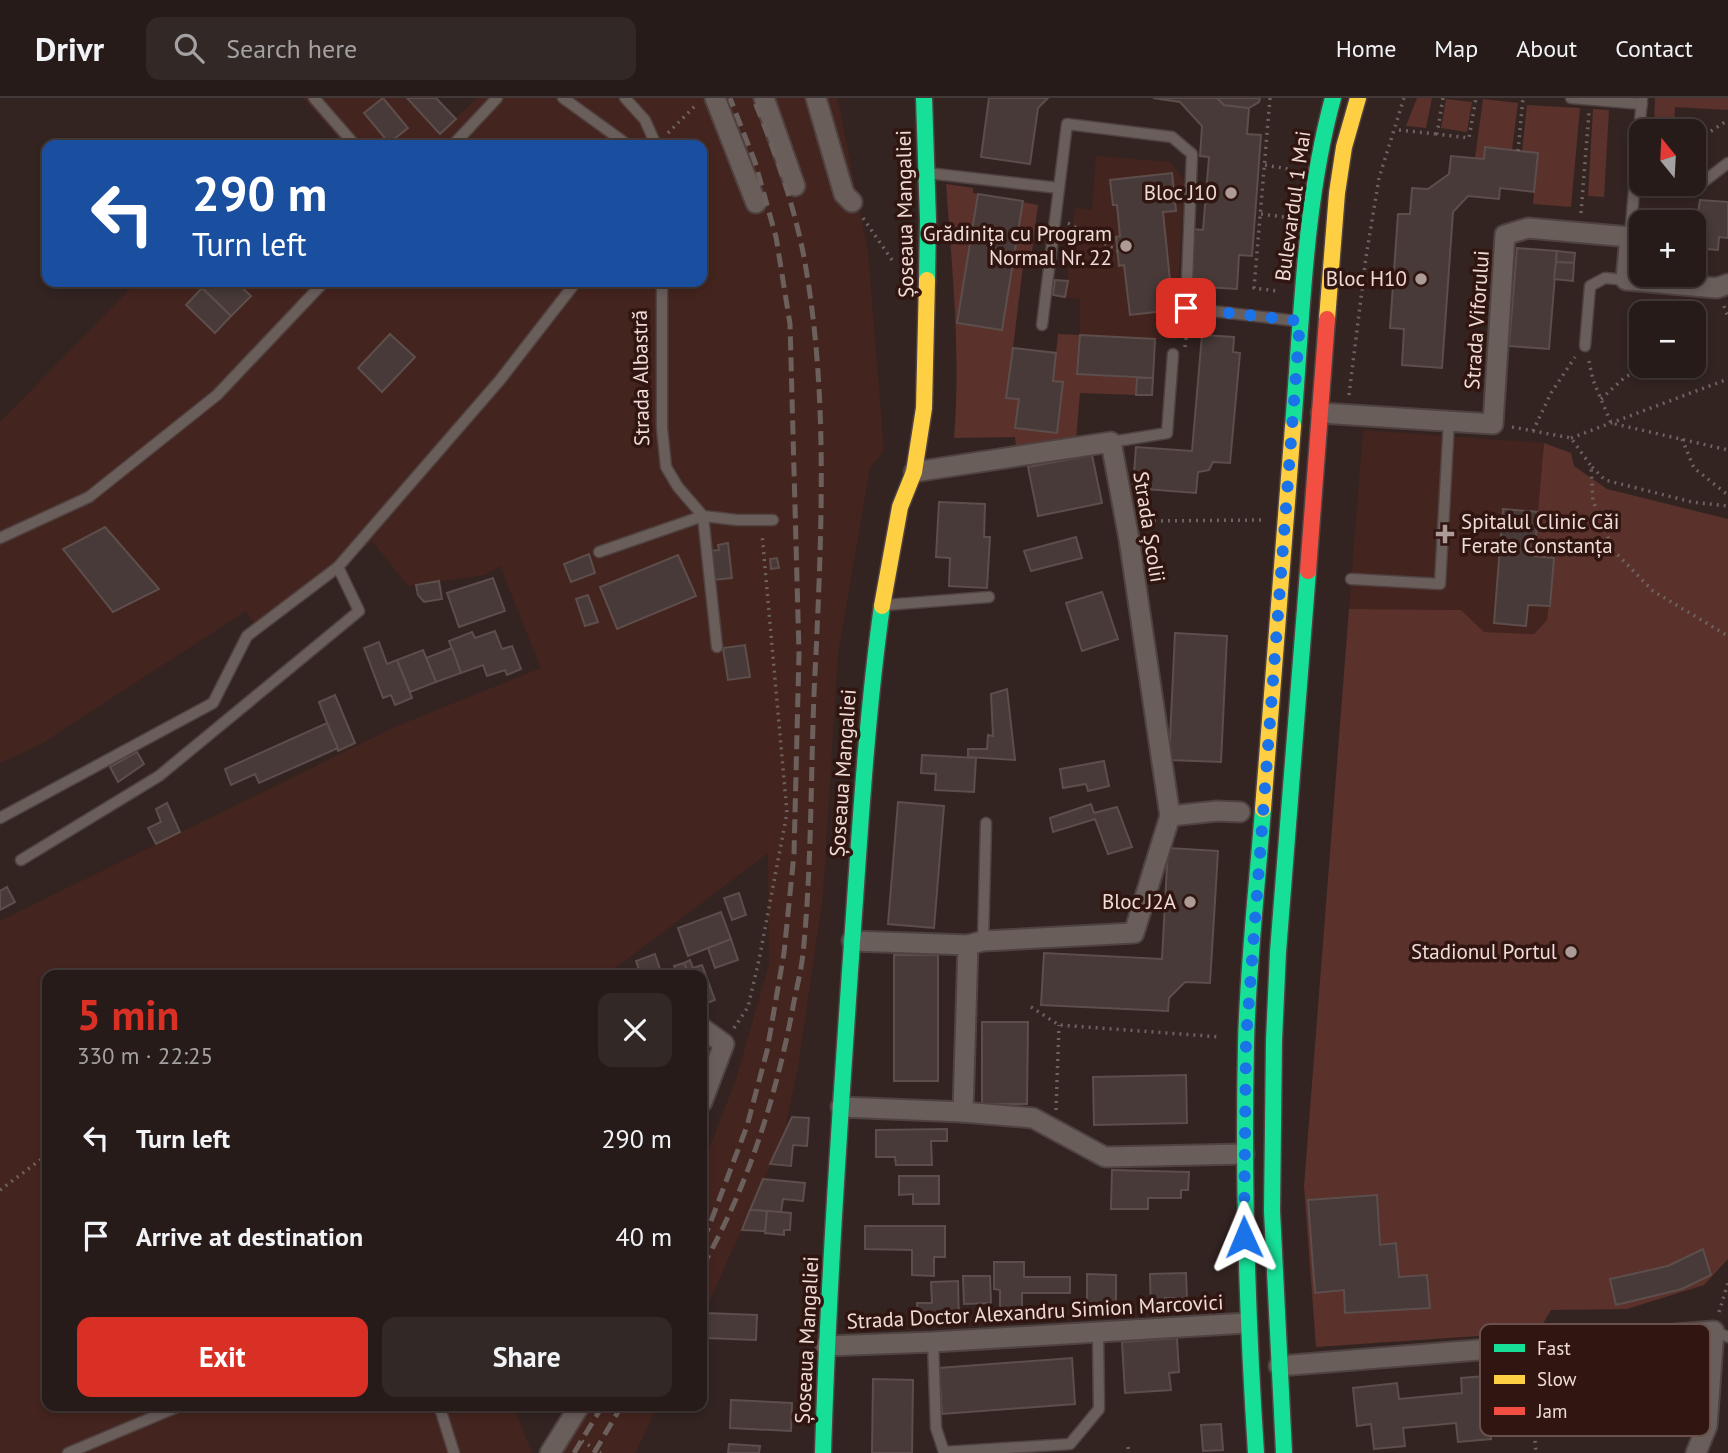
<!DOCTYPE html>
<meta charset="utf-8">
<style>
:root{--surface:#261b19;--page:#322826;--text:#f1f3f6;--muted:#a4a1a2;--line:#423938;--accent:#d93025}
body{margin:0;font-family:"PT Sans",sans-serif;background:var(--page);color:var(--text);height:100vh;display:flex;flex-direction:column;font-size:26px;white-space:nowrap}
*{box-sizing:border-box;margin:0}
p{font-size:23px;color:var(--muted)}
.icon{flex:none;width:38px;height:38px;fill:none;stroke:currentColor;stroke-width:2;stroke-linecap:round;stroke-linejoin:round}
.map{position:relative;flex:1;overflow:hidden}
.details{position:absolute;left:42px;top:872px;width:665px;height:441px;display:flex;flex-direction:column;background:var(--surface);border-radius:14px;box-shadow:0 4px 10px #0003,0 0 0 2px var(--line)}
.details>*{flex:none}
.top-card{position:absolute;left:42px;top:42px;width:665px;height:147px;border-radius:14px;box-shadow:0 4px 10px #0003,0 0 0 2px var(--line);background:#1a4fa0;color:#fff;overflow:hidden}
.needle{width:46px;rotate:342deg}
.controls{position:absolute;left:1629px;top:21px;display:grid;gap:14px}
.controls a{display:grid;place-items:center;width:77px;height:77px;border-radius:14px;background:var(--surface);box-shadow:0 4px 10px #0003,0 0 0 2px var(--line);font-size:35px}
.pin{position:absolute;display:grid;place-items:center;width:60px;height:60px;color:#fff;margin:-30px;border-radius:14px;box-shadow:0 4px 10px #0006}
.me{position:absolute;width:77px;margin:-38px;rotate:359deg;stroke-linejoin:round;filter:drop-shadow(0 0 5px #0008)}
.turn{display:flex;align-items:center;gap:24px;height:147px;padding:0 35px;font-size:32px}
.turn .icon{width:91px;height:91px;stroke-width:2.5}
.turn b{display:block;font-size:49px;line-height:60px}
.round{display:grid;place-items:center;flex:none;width:74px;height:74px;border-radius:14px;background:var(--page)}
.overview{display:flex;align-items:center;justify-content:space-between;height:119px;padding:0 35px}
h1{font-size:42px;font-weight:600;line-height:52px;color:var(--accent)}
.action{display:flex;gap:14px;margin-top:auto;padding:14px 35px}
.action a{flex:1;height:80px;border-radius:14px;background:var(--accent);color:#fff;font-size:28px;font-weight:600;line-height:80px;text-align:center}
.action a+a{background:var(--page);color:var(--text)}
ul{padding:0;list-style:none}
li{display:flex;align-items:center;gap:21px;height:98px;padding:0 35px}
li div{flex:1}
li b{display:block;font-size:26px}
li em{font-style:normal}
header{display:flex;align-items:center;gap:42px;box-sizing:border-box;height:98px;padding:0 35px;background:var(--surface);border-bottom:2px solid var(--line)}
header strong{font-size:33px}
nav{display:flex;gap:38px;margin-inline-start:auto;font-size:24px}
.search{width:490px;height:63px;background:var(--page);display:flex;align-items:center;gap:18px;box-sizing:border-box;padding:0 24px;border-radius:14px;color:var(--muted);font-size:26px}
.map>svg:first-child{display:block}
.built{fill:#44241e}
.green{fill:#5a312b}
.building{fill:#473a38;stroke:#5d4e4c;stroke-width:2}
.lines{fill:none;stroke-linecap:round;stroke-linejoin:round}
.lane-casing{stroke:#4f4240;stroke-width:13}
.street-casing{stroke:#4f4240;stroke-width:23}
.fast-casing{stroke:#4f4240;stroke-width:19}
.slow-casing{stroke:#4f4240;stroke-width:19}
.jam-casing{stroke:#4f4240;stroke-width:19}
.path{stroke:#6e6260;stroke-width:3.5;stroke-dasharray:2 5;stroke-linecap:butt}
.lane{stroke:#6a5e5b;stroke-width:10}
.street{stroke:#6a5e5b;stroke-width:19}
.fast{stroke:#16e098;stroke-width:16}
.slow{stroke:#ffcf43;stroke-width:16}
.jam{stroke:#f24e42;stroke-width:16}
.rail{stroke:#6c605d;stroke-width:5;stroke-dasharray:14 7;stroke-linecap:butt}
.route{stroke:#1a73e8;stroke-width:12;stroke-dasharray:0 21.6}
.poi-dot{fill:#ad9b97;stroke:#301510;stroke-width:2.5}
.labels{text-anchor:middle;stroke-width:7;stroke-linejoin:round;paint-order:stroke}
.poi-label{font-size:21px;fill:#efdbd7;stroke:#301510;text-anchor:end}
.street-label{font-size:21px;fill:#efdbd7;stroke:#301510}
.key{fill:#301510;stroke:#69504c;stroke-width:2}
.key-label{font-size:19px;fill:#efdbd7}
</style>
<header>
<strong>Drivr</strong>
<div class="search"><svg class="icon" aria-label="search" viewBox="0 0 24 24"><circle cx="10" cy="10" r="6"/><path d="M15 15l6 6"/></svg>Search here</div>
<nav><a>Home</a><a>Map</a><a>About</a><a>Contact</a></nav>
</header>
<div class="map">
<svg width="1728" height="1355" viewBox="0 0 1728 1355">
<rect width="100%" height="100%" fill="#332421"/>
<g class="built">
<polygon points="303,0 407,0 440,35 477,0 837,0 838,3 868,154 884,353 870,370 838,556 823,797 798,969 784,1037 702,1220 702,1069 736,981 769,866 768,755 606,877 47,877 47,1307 513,1307 532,1355 0,1355 0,823 397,628 541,570 500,468 485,477 408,488 372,443 260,535 246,513 41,646 0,665 0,324 137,184 702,184 702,47 338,47 341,43"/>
<polygon points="1096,58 1170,64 1184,82 1175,242 1080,237 1080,201 1065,199 1075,110 1092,112"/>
<polygon points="1363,332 1544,345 1534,458 1554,460 1547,522 1534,536 1483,534 1461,512 1349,511"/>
<polygon points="589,1307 658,1307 635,1355 559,1355"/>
</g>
<g class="green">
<polygon points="1417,0 1432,0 1426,30 1406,28"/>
<polygon points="1655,0 1728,0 1728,12 1675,9 1674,28 1654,27"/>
<polygon points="1446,1 1472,4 1467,34 1441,30"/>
<polygon points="1483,1 1518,5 1512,52 1486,49 1484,61 1475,60"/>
<polygon points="1527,7 1580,10 1571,109 1533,106 1538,55 1522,53"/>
<polygon points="1593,11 1609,12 1604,99 1588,98"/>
<path d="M946,86L973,90V95L978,96L1038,107L1030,169L1023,168L1007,299L1019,301L1015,330L1057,335L1063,285L1053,283L1058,236L1080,237L1078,276L1137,280L1136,297L1080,295L1076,342L1016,350L1015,339L954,340C961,255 952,170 946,86Z"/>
<polygon points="1544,345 1571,355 1574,368 1607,391 1728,421 1728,1161 1704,1187 1627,1211 1551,1212 1538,1234 1316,1249 1304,1088 1349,511 1461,512 1484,534 1534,536 1547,522 1554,461 1534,458"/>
</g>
<g class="building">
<polygon points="383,0 408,30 389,45 364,15"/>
<polygon points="407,0 436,0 456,21 440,36"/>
<polygon points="989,0 1048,0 1038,10 1030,66 981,59"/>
<polygon points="1153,0 1217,0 1224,7 1249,10 1247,36 1261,37 1252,158 1239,157 1237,191 1189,188 1193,131 1203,132 1209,59 1200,58 1202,28 1180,4"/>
<polygon points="1217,0 1260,0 1259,4 1249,10 1224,7"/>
<polygon points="1485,49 1538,55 1534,94 1500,90 1499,101 1468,98 1453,114 1442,270 1402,267 1404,231 1390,230 1398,116 1410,116 1412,90 1428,91 1449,76 1451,58 1484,61"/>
<polygon points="1172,75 1176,113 1163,114 1173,212 1130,217 1124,167 1119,168 1116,139 1120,138 1117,107 1113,107 1110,82"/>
<polygon points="978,96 1023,103 1002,232 957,225"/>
<polygon points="1700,102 1728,104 1728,140 1719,139 1718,152 1694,150 1694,124 1670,124 1671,112 1698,115"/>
<polygon points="1517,150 1557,153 1549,251 1509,248"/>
<polygon points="1557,153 1575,155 1574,165 1556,164"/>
<polygon points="1556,164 1574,165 1573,183 1554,181"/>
<polygon points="1055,182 1068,183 1065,199 1053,197"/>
<polygon points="202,184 236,184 251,198 231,218 199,187"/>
<polygon points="202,190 231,218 215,235 186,207"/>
<polygon points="390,236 415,259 382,294 358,270"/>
<polygon points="1080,237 1155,241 1153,280 1077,276"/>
<polygon points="1202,237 1234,239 1233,254 1240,255 1230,365 1213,364 1209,372 1198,374 1196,395 1133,390 1136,349 1192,353"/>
<polygon points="1013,250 1056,255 1053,283 1063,284 1057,335 1015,330 1019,301 1006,300"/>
<polygon points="1137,280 1153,280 1152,297 1136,297"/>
<polygon points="1092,357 1102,405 1038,418 1028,369"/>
<polygon points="939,404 985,406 984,439 990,439 987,490 949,488 950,460 936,459"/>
<polygon points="1503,411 1538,414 1534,458 1554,460 1550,508 1528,507 1526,528 1494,525"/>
<polygon points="105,429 159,491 113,514 63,451"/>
<polygon points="1076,439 1082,460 1031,473 1024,453"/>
<polygon points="728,445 732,480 713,482 710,453 719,452 718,447"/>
<polygon points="589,456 595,475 571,484 564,466"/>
<polygon points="678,457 696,498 617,531 600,489"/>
<polygon points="777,460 779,470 771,471 770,461"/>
<polygon points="493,480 505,513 459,529 447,495"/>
<polygon points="439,483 442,501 424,504 418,497 416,487"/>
<polygon points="1102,494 1118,541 1082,553 1066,505"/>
<polygon points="588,497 598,524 585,528 576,501"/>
<polygon points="495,533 502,551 512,548 521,571 507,577 505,572 487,578 483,567 461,575 449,543 472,534 475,540"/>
<polygon points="1175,535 1227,538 1221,664 1169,662"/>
<polygon points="379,544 387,566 397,562 412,600 395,607 391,597 383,600 364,550"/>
<polygon points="745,547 750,579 728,582 723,550"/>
<polygon points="452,550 461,575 436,584 426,560"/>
<polygon points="423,552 436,584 410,594 397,562"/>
<polygon points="1007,591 1015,662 968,659 968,651 987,651 988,637 993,638 991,596"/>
<polygon points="335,597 355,645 338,653 319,604"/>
<polygon points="327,625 338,650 259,685 255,676 231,687 225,671"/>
<polygon points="137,654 144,666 118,684 110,669"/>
<polygon points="922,657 976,660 974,694 935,692 936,676 921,675"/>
<polygon points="1104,663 1109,688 1088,693 1086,686 1063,690 1060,671"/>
<polygon points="898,704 944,708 934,830 888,826"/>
<polygon points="167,705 180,734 156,746 148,730 161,724 156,711"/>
<polygon points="1091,706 1094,715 1117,709 1132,749 1108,756 1095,721 1053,734 1050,720"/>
<polygon points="1168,750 1218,753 1210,885 1185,884 1169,900 1168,913 1041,907 1044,855 1162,861"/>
<polygon points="7,789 15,804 0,812 0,793"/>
<polygon points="739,795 746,817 732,822 724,800"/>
<polygon points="721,814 731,841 688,858 678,830"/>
<polygon points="731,841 738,862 715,870 708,850"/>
<polygon points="655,856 662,877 641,877 636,863"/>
<rect x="894" y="857" width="44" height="126"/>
<polygon points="690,862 693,870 702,867 715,902 702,907 702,877 689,877 684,865"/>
<polygon points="684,865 689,877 673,877 677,875 674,868"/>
<polygon points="982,924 1028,924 1027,1006 982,1006"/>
<polygon points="1186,977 1187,1025 1094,1027 1093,979"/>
<polygon points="792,1019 809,1020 807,1048 793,1047 791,1068 770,1066"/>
<polygon points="947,1031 947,1043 931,1043 932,1067 896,1067 895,1059 876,1059 876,1032"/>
<polygon points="1112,1072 1189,1074 1188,1092 1181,1092 1181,1100 1148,1100 1148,1111 1111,1111"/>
<polygon points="899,1078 939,1078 939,1106 913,1106 913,1096 899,1097"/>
<polygon points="763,1081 805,1085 803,1103 783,1101 781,1114 750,1112"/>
<polygon points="1377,1097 1380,1147 1396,1145 1399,1179 1427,1177 1430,1210 1345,1215 1344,1192 1315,1195 1308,1102"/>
<polygon points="750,1112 767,1113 765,1133 742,1132"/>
<polygon points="767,1113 791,1115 790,1132 784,1132 784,1137 765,1135"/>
<polygon points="865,1128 945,1128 945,1159 934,1159 934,1178 912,1177 912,1152 865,1151"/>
<polygon points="1703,1151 1711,1177 1682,1191 1616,1207 1610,1181 1668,1168"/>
<polygon points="994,1164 1024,1164 1024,1179 1070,1179 1070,1195 1022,1195 1022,1223 1000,1223 1000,1192 994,1191"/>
<polygon points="1186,1175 1187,1200 1165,1200 1166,1214 1151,1215 1150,1176"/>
<polygon points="1087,1176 1116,1177 1116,1214 1087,1219"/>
<polygon points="963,1178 990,1178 991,1205 964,1206"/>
<polygon points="958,1183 959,1225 917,1227 917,1205 932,1205 931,1184"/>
<polygon points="706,1215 757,1217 756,1242 705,1240"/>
<polygon points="1177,1240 1179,1274 1169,1275 1171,1292 1125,1295 1122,1244"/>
<polygon points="1072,1260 1075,1306 942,1316 939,1270"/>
<polygon points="1498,1277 1502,1314 1489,1316 1491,1341 1458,1344 1456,1325 1403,1330 1405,1348 1374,1351 1371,1326 1357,1328 1353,1290 1397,1285 1399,1301 1462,1295 1461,1280"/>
<polygon points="873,1281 913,1282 912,1355 872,1355"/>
<polygon points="731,1302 792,1305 791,1333 730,1330"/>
<polygon points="1221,1326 1223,1352 1203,1353 1201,1327"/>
<polygon points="729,1346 760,1348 759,1355 728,1355"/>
</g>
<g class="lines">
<defs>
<g id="lane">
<polyline points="314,0 355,47"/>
<polyline points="563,0 628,47"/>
<polyline points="625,0 645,22 656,47"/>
<polyline points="1571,0 1642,6"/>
<polyline points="453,47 497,0"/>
<polyline points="927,75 1059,90"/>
<polyline points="1673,86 1698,88 1728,65"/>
<polyline points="1630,139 1642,0"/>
<polyline points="662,184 662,330 666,369 678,389 703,418 737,422 773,422"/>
<polyline points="1042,227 1067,26 1172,39 1192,56 1186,210 1297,223"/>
<polyline points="1585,248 1590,188 1605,180 1626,182"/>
<polyline points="1111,344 1167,335 1173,256"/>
<polyline points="0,440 89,399 217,297 324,184"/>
<polyline points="599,454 703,418 717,549"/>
<polyline points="1351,481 1440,486 1449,323"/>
<polyline points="885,507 989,499"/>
<polyline points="0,720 213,605 247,538 338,469 500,282 576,184"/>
<polyline points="21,762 159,678 359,513 338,469"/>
<polyline points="983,843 986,725"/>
<polyline points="1714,1233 1728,1239"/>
<polyline points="933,1244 936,1330 944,1354 1070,1346 1099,1311 1098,1235"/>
<polyline points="439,1307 454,1355"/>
<polyline points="68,1355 182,1307"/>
</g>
<g id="street">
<polyline points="715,0 756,105"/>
<polyline points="764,0 795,88"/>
<polyline points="816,0 844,96 852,104"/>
<polyline points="1321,315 1493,326 1505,137 1528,130 1630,139 1626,182 1717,190 1728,186"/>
<polyline points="914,374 1111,344 1129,441 1170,718 1217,713 1240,714"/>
<polyline points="852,843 968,847 983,843 1134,835 1170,718"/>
<polyline points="702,930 724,946 702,1004"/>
<polyline points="841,1009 963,1014 1033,1020 1105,1059 1244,1056"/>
<polyline points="963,1014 968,847"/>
<polyline points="826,1248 933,1244 1247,1225"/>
<polyline points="1279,1268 1714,1233 1707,1328 1696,1355"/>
<polyline points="550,1355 580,1307"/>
</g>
<g id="fast">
<polyline points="924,0 928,122 927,182"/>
<path d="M1293,328C1302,219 1304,106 1333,0"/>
<path d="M823,1355C828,1194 839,1034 850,873C859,751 865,629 882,508"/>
<path d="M1256,1355C1247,1218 1243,1082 1246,945C1248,867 1257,789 1263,711"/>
<polyline points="1284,1355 1272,1113 1274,942 1278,854 1308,473"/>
</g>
<g id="slow">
<polyline points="1327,221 1337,95 1344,49 1358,0"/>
<polyline points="882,508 900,409 914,374 924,310 927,182"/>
<polyline points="1263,711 1293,328"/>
</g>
<polyline id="jam" points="1308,473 1327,221"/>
</defs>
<use href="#lane" class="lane-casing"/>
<use href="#street" class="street-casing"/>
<use href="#fast" class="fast-casing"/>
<use href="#slow" class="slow-casing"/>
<use href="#jam" class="jam-casing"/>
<g class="path">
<polyline points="1270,0 1254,190 1278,193"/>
<polyline points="1443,0 1437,36 1469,40 1476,0"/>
<polyline points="1399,32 1437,36"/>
<polyline points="668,35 697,6"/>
<polyline points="1705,37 1728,22"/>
<polyline points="1518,53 1523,0"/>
<polyline points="1265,67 1288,71"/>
<polyline points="1581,115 1589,14"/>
<polyline points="1261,116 1284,119"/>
<polyline points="863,120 892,162"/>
<polyline points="1068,125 1118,153"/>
<polyline points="1724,208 1728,219"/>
<polyline points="1185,249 1188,225"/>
<polyline points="1589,263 1593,282 1611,325 1728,352"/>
<polyline points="1349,297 1366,159 1379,80 1404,0"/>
<polyline points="1601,301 1624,280 1645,268"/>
<polyline points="1512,329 1571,340 1591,368 1593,403 1613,452 1653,493 1728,538"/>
<polyline points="1533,333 1551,295 1575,259"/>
<polyline points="1571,340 1728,281"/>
<polyline points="1682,341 1694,370 1728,397"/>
<polyline points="1592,369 1605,382 1692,404 1728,408"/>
<polyline points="1147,423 1262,422"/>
<polyline points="1031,909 1059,927 1221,939"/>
<polyline points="734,930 748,909 759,862 787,715 762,436"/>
<polyline points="1056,1012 1059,927"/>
<polyline points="0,1092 47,1057"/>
<polyline points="702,1109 704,1110"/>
<polyline points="1719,1214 1728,1185"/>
<polyline points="1529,1266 1536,1355"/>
<polyline points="582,1343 601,1355"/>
<polyline points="1128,1349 1129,1355"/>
</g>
<use href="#lane" class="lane"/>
<use href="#street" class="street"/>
<use href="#fast" class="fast"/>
<use href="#slow" class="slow"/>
<use href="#jam" class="jam"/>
<g class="rail">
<polyline points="702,1142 708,1131 747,1028 767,953 784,855 794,756 799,555 790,226 776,139 755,64 730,0"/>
<path d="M702,1169C748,1089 776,999 793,909C796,892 801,874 803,856C813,756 810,656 816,556C822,424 828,285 803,154C792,101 774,49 753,0"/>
<polyline points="574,1355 603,1307"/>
<polyline points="594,1355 622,1307"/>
</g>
</g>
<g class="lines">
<polyline class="route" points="1186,210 1300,223 1246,942 1244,1139"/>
</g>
<g class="poi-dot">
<circle cx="1231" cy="95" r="7"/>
<circle cx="1126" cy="148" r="7"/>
<circle cx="1421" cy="181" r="7"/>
<path d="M1441.5 425.5h7v7h7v7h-7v7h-7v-7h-7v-7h7z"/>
<circle cx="1190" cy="804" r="7"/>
<circle cx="1571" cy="854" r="7"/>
</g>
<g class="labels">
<g class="poi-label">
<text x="1217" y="102">Bloc J10</text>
<text x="1112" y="143">Grădinița cu Program<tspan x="1112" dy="24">Normal Nr. 22</tspan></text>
<text x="1407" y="188">Bloc H10</text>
<text x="1461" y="431" text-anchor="start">Spitalul Clinic Căi<tspan x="1461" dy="24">Ferate Constanța</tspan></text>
<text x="1176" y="811">Bloc J2A</text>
<text x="1557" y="861">Stadionul Portul</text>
</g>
<g class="street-label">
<text transform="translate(1293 108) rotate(-82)" y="7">Bulevardul 1 Mai</text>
<text transform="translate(905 116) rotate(-91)" y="7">Șoseaua Mangaliei</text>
<text transform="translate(1477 222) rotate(-86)" y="7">Strada Viforului</text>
<text transform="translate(641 280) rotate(-91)" y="7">Strada Albastră</text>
<text transform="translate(1149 429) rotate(81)" y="7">Strada Școlii</text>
<text transform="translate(843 675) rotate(-86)" y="7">Șoseaua Mangaliei</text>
<text transform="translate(1035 1214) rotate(-3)" y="7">Strada Doctor Alexandru Simion Marcovici</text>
<text transform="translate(807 1242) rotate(-87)" y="7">Șoseaua Mangaliei</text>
</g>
</g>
<rect x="1480" y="1226" width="230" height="112" rx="10" class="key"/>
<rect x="1494" y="1246" width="31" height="8" fill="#16e098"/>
<rect x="1494" y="1277" width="31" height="9" fill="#ffcf43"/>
<rect x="1494" y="1309" width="31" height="8" fill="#f24e42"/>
<g class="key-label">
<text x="1537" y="1257">Fast</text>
<text x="1537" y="1288">Slow</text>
<text x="1537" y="1320">Jam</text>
</g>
</svg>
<div class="controls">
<a><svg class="needle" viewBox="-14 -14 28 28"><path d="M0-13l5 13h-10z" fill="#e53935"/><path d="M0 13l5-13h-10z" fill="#a4a1a2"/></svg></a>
<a>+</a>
<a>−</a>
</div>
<div class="pin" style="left:1186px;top:210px;background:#d93025"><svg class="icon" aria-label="arrive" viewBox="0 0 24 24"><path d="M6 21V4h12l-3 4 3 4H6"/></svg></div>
<svg class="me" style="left:1244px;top:1139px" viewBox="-20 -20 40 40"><path d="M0-17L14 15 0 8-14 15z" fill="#1a73e8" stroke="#fff" stroke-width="4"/></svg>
<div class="top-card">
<div class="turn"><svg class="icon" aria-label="left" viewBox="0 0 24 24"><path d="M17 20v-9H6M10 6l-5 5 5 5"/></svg><div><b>290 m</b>Turn left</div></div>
</div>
<section class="details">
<div class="overview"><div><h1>5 min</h1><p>330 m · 22:25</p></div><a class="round"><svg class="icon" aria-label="close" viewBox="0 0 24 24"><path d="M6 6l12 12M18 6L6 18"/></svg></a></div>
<ul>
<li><svg class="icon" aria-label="left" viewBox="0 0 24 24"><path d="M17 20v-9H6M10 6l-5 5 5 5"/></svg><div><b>Turn left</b></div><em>290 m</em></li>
<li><svg class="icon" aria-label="arrive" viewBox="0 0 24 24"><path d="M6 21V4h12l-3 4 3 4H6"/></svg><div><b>Arrive at destination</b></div><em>40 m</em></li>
</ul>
<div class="action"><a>Exit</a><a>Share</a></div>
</section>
</div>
